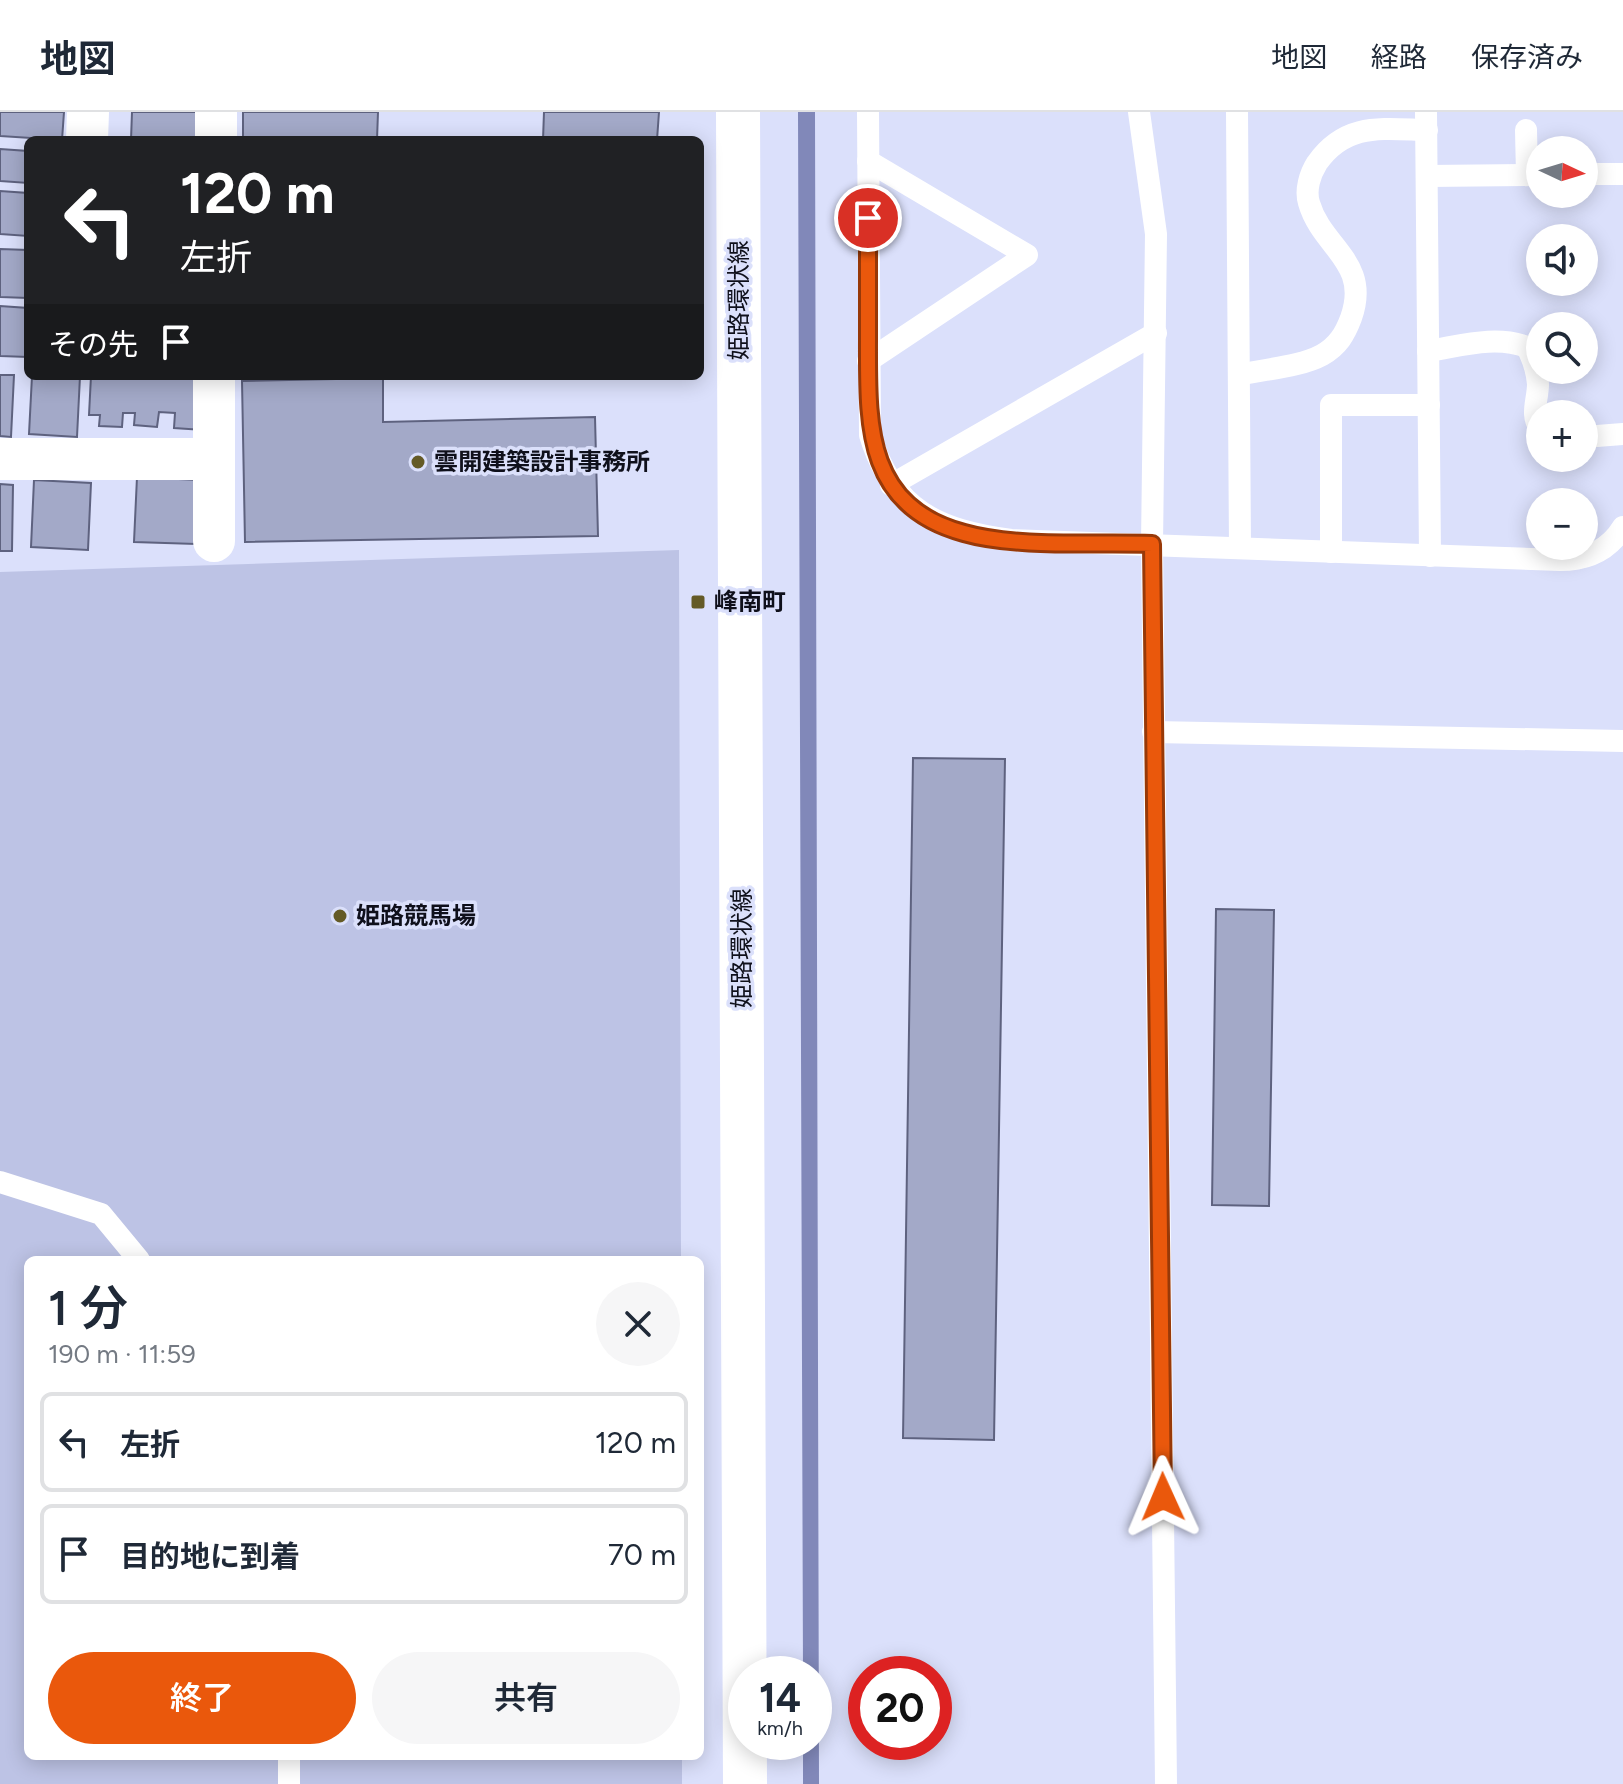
<!DOCTYPE html>
<html lang="ja">
<meta charset="utf-8">
<style>
:root{--surface:#fff;--page:#f6f6f7;--text:#1f2937;--muted:#747a83;--line:#e0e1e3;--accent:#ea580c}
body{margin:0;font-family:Figtree,"Noto Sans JP",sans-serif;background:var(--page);color:var(--text);height:100vh;display:flex;flex-direction:column;font-size:30px;white-space:nowrap}
*{box-sizing:border-box;margin:0}
p{font-size:26px;color:var(--muted)}
.icon{flex:none;width:44px;height:44px;fill:none;stroke:currentColor;stroke-width:2;stroke-linecap:round;stroke-linejoin:round}
.map{position:relative;flex:1;overflow:hidden}
.sheet{position:absolute;left:24px;top:1144px;width:680px;height:504px;display:flex;flex-direction:column;background:var(--surface);border-radius:12px;box-shadow:0 4px 20px #0003}
.sheet>*{flex:none}
.top-card{position:absolute;left:24px;top:24px;width:680px;height:244px;border-radius:12px;box-shadow:0 4px 20px #0003;background:#202124;color:#fff;overflow:hidden}
.needle{width:52px;rotate:94deg}
.tools{position:absolute;left:1526px;top:24px;display:grid;gap:16px}
.tools a{display:grid;place-items:center;width:72px;height:72px;border-radius:50%;background:var(--surface);box-shadow:0 4px 20px #0003;font-size:40px}
.speed{position:absolute;left:728px;top:1544px;display:flex;gap:16px;font-size:40px;font-weight:700;text-align:center}
.speed>*{display:grid;place-content:center;width:104px;height:104px;border-radius:50%;background:var(--surface);box-shadow:0 4px 20px #0003;line-height:1}
.speed small{font-size:20px;font-weight:400}
.speed .limit{border:12px solid #d22;background:#fff;color:#111}
.pin{position:absolute;display:grid;place-items:center;width:68px;height:68px;color:#fff;margin:-34px;border:4px solid #fff;border-radius:50%;box-shadow:0 2px 8px #0007}
.me{position:absolute;width:88px;margin:-44px;rotate:359deg;stroke-linejoin:round;filter:drop-shadow(0 0 6px #0008)}
.turn{display:flex;align-items:center;gap:28px;height:168px;padding:0 24px;font-size:36px}
.turn .icon{width:104px;height:104px;stroke-width:2.5}
.turn b{display:block;font-size:56px;line-height:68px}
.then{display:flex;align-items:center;height:76px;padding:0 24px;background:#0003;gap:16px;font-size:30px}
.round{display:grid;place-items:center;flex:none;width:84px;height:84px;border-radius:42px;background:var(--page)}
.summary{display:flex;align-items:center;justify-content:space-between;height:136px;padding:0 24px}
h1{font-size:48px;font-weight:600;line-height:60px}
.cta{display:flex;gap:16px;margin-top:auto;padding:16px 24px}
.cta a{flex:1;height:92px;border-radius:48px;background:var(--accent);color:#fff;font-size:32px;font-weight:600;line-height:92px;text-align:center}
.cta a+a{background:var(--page);color:var(--text)}
ul{padding:0;list-style:none}
li{display:flex;align-items:center;gap:24px;height:100px;margin:0 16px 12px;padding:0 8px;border:4px solid var(--line);border-radius:12px}
li div{flex:1}
li b{display:block;font-size:30px}
li em{font-style:normal}
header{display:flex;align-items:center;gap:48px;box-sizing:border-box;height:112px;padding:0 40px;background:var(--surface);border-bottom:2px solid var(--line)}
header strong{font-size:38px}
nav{display:flex;gap:44px;margin-inline-start:auto;font-size:28px}
.map>svg:first-child{display:block}
.green{fill:#bdc3e5}
.water{fill:#8188b9}
.building{fill:#a3a9c8;stroke:#5e627f;stroke-width:2}
.lines{fill:none;stroke-linecap:round;stroke-linejoin:round}
.service{stroke:#fff;stroke-width:22}
.minor{stroke:#fff;stroke-width:42}
.secondary{stroke:#fff;stroke-width:44}
.route-casing{stroke:#983908;stroke-width:20}
.route{stroke:#ea580c;stroke-width:14}
.poi-dot{fill:#645a26;stroke:#dbe0fb;stroke-width:3}
.labels{text-anchor:middle;stroke-width:7;stroke-linejoin:round;paint-order:stroke}
.street-label{font-size:24px;fill:#0f101b;stroke:#dbe0fb}
.poi-label{font-size:24px;font-weight:bold;fill:#0f101b;stroke:#dbe0fb;text-anchor:start}
</style>
<header>
<strong>地図</strong>
<nav><a>地図</a><a>経路</a><a>保存済み</a></nav>
</header>
<div class="map">
<svg width="1623" height="1672" viewBox="0 0 1623 1672">
<rect width="100%" height="100%" fill="#dbe0fb"/>
<polygon class="green" points="679,438 681,1148 28,1148 28,1644 682,1644 682,1672 0,1672 0,460"/>
<polygon class="water" points="798,0 815,0 819,1672 803,1672 803,1630 814,1630 814,1562 803,1562"/>
<g class="building">
<polygon points="0,0 64,0 62,28 0,24"/>
<polygon points="132,0 199,0 198,28 131,28"/>
<polygon points="243,0 378,0 377,28 243,28"/>
<polygon points="544,0 659,0 657,28 543,28"/>
<polygon points="0,37 28,39 28,71 0,69"/>
<polygon points="0,79 28,81 28,124 0,122"/>
<polygon points="0,137 28,138 28,186 0,185"/>
<polygon points="0,194 28,196 28,245 0,244"/>
<polygon points="0,263 14,263 11,325 0,324"/>
<polygon points="32,264 80,264 77,325 29,322"/>
<polygon points="91,264 206,264 203,318 174,316 175,301 159,300 157,315 134,313 135,301 123,301 122,315 99,314 100,303 89,303"/>
<polygon points="383,266 383,310 595,305 598,424 245,430 242,269"/>
<polygon points="137,365 199,368 196,432 134,430"/>
<polygon points="34,368 91,371 88,438 31,435"/>
<polygon points="0,372 13,373 12,439 0,439"/>
<polygon points="913,646 1005,647 994,1328 903,1326"/>
<polygon points="1216,797 1274,798 1269,1094 1212,1093"/>
</g>
<g class="lines">
<g class="service">
<path d="M868,0L870,323C893,399 938,418 1011,428L1560,448C1587,448 1609,438 1623,415"/>
<polyline points="1139,0 1156,122 1152,432 1166,1672"/>
<polyline points="1237,0 1240,436"/>
<polyline points="1426,0 1430,444"/>
<polyline points="1526,18 1527,63"/>
<polyline points="868,49 1027,143 868,249"/>
<polyline points="1584,62 1623,62"/>
<polyline points="1427,64 1540,63"/>
<path d="M1428,239C1461,234 1495,223 1527,235C1533,247 1537,259 1538,272C1538,288 1530,303 1540,316"/>
<path d="M1239,263C1264,257 1300,255 1322,243C1338,234 1345,222 1351,206C1371,150 1322,136 1309,91C1305,78 1310,62 1317,51C1346,10 1382,17 1427,18"/>
<polyline points="1584,325 1623,322"/>
<polyline points="891,373 1156,221"/>
<polyline points="1331,440 1331,293 1429,293"/>
<polyline points="1153,620 1623,629"/>
<polyline points="0,1070 101,1102 139,1148"/>
<polyline points="289,1672 289,1644"/>
</g>
<g class="minor">
<polyline points="87,28 88,0"/>
<polyline points="216,28 216,0"/>
<polyline points="0,347 214,347"/>
<polyline points="214,429 214,264"/>
</g>
<polyline class="secondary" points="738,0 745,1672"/>
</g>
<g class="lines">
<defs>
<path id="route" d="M868,106C868,147 868,188 868,228C868,311 864,394 964,421C1016,436 1096,430 1152,432L1163,1385"/>
</defs>
<use href="#route" class="route-casing"/>
<use href="#route" class="route"/>
</g>
<g class="poi-dot">
<circle cx="418" cy="350" r="8"/>
<rect x="690" y="482" width="16" height="16" rx="4"/>
<circle cx="340" cy="804" r="8"/>
</g>
<g class="labels">
<g class="street-label">
<text transform="translate(739 188) rotate(-90)" y="8">姫路環状線</text>
<text transform="translate(742 836) rotate(-90)" y="8">姫路環状線</text>
</g>
<g class="poi-label">
<text x="434" y="358">雲開建築設計事務所</text>
<text x="714" y="498">峰南町</text>
<text x="356" y="812">姫路競馬場</text>
</g>
</g>
</svg>
<div class="tools">
<a><svg class="needle" viewBox="-14 -14 28 28"><path d="M0-13l5 13h-10z" fill="#e53935"/><path d="M0 13l5-13h-10z" fill="#747a83"/></svg></a>
<a><svg class="icon" aria-label="sound" viewBox="0 0 24 24"><path d="M4 9h4l5-4v14l-5-4H4zM17 9q2 3 0 6"/></svg></a>
<a><svg class="icon" aria-label="search" viewBox="0 0 24 24"><circle cx="10" cy="10" r="6"/><path d="M15 15l6 6"/></svg></a>
<a>+</a>
<a>−</a>
</div>
<div class="speed"><div>14<small>km/h</small></div><div class="limit">20</div></div>
<div class="pin" style="left:868px;top:106px;background:#d93025"><svg class="icon" aria-label="arrive" viewBox="0 0 24 24"><path d="M6 21V4h12l-3 4 3 4H6"/></svg></div>
<svg class="me" style="left:1163px;top:1385px" viewBox="-20 -20 40 40"><path d="M0-17L14 15 0 8-14 15z" fill="#ea580c" stroke="#fff" stroke-width="4"/></svg>
<div class="top-card">
<div class="turn"><svg class="icon" aria-label="left" viewBox="0 0 24 24"><path d="M17 20v-9H6M10 6l-5 5 5 5"/></svg><div><b>120 m</b>左折</div></div>
<div class="then">その先<svg class="icon" aria-label="arrive" viewBox="0 0 24 24"><path d="M6 21V4h12l-3 4 3 4H6"/></svg></div>
</div>
<section class="sheet">
<div class="summary"><div><h1>1 分</h1><p>190 m · 11:59</p></div><a class="round"><svg class="icon" aria-label="close" viewBox="0 0 24 24"><path d="M6 6l12 12M18 6L6 18"/></svg></a></div>
<ul>
<li><svg class="icon" aria-label="left" viewBox="0 0 24 24"><path d="M17 20v-9H6M10 6l-5 5 5 5"/></svg><div><b>左折</b></div><em>120 m</em></li>
<li><svg class="icon" aria-label="arrive" viewBox="0 0 24 24"><path d="M6 21V4h12l-3 4 3 4H6"/></svg><div><b>目的地に到着</b></div><em>70 m</em></li>
</ul>
<div class="cta"><a>終了</a><a>共有</a></div>
</section>
</div>
